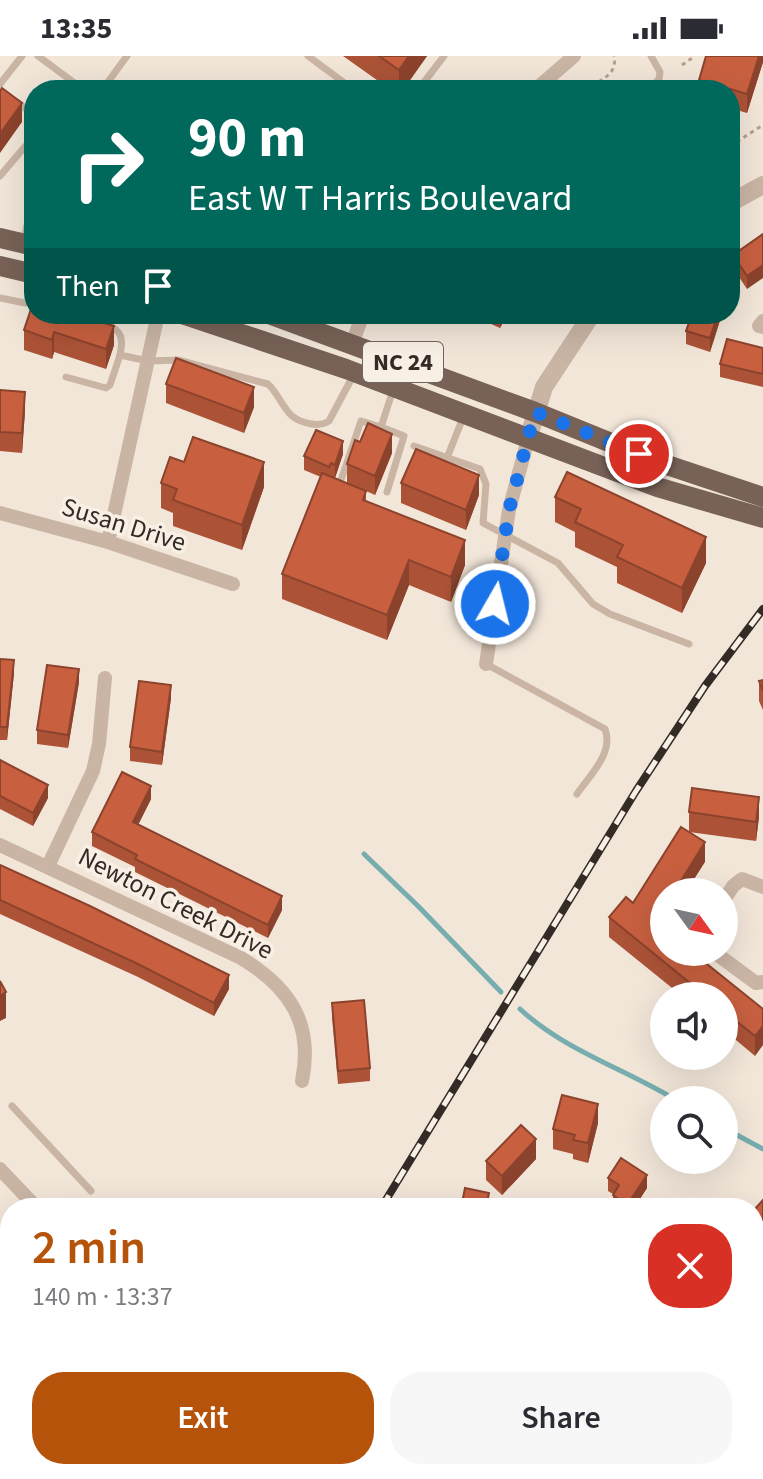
<!DOCTYPE html>
<meta charset="utf-8">
<style>
:root{--surface:#fff;--page:#f7f7f7;--text:#2b2b33;--muted:#7c7c81;--accent:#b45309}
body{margin:0;font-family:"Source Sans 3",sans-serif;background:var(--page);color:var(--text);height:100vh;display:flex;flex-direction:column;font-size:30px;white-space:nowrap}
*{box-sizing:border-box;margin:0}
p{font-size:26px;color:var(--muted)}
.icon{flex:none;width:44px;height:44px;fill:none;stroke:currentColor;stroke-width:2;stroke-linecap:round;stroke-linejoin:round}
.map{position:relative;flex:1;overflow:hidden}
.panel{position:absolute;left:0px;top:1142px;width:764px;height:282px;display:flex;flex-direction:column;background:var(--surface);border-radius:32px 32px 0 0;box-shadow:0 8px 32px #0002}
.panel>*{flex:none}
.guide{position:absolute;left:24px;top:24px;width:716px;height:244px;border-radius:32px;box-shadow:0 8px 32px #0002;background:#00695c;color:#fff;overflow:hidden}
.needle{width:52px;rotate:123deg}
.controls{position:absolute;left:650px;top:822px;display:grid;gap:16px}
.controls a{display:grid;place-items:center;width:88px;height:88px;border-radius:50%;background:var(--surface);box-shadow:0 8px 32px #0002;font-size:40px}
.pin{position:absolute;display:grid;place-items:center;width:68px;height:68px;color:#fff;margin:-34px;border:4px solid #fff;border-radius:50%;box-shadow:0 2px 8px #0007}
.me{position:absolute;width:88px;margin:-44px;rotate:8deg;stroke-linejoin:round;filter:drop-shadow(0 0 6px #0008)}
.turn{display:flex;align-items:center;gap:28px;height:168px;padding:0 32px;font-size:36px}
.turn .icon{width:104px;height:104px;stroke-width:2.5}
.turn b{display:block;font-size:56px;line-height:68px}
.then{display:flex;align-items:center;height:76px;padding:0 32px;background:#0003;gap:16px;font-size:30px}
.round{display:grid;place-items:center;flex:none;width:84px;height:84px;border-radius:32px;background:var(--page)}
.headline{display:flex;align-items:center;justify-content:space-between;height:136px;padding:0 32px}
h1{font-size:48px;font-weight:600;line-height:60px;color:var(--accent)}
.primary-button{display:flex;gap:16px;margin-top:auto;padding:16px 32px}
.primary-button a{flex:1;height:92px;border-radius:32px;background:var(--accent);color:#fff;font-size:32px;font-weight:600;line-height:92px;text-align:center}
.primary-button a+a{background:var(--page);color:var(--text)}
.status{display:flex;justify-content:space-between;align-items:center;height:56px;padding:0 40px;background:var(--surface);direction:ltr}
.status svg{height:22px;fill:currentColor}
.map>svg:first-child{display:block}
.lines{fill:none;stroke-linecap:round;stroke-linejoin:round}
.stream{stroke:#77adaf;stroke-width:5}
.path{stroke:#b69f8f;stroke-width:3;stroke-dasharray:4 4;stroke-linecap:butt}
.service{stroke:#cab5a5;stroke-width:7}
.minor{stroke:#cab5a5;stroke-width:14}
.tertiary{stroke:#cab5a5;stroke-width:18}
.primary{stroke:#786257;stroke-width:20}
.rail-casing{stroke:#352b26;stroke-width:8}
.rail{stroke:#f9f0e5;stroke-width:5;stroke-dasharray:15;stroke-linecap:butt}
.wall{fill:#ac5337}
.shaded-wall{fill:#8c432d}
.building{fill:#c86040;stroke:#8c432d;stroke-width:2}
.route{stroke:#1a73e8;stroke-width:14;stroke-dasharray:0 25.2}
.labels{text-anchor:middle;stroke-width:7;stroke-linejoin:round;paint-order:stroke}
.shield{fill:#f9f0e5;stroke:#70665f;stroke-width:2}
.shield-label{font-size:24px;font-weight:bold;fill:#352b26}
.street-label{font-size:26px;fill:#352b26;stroke:#f9f0e5}
</style>
<div class="status"><b>13:35</b><svg viewBox="0 0 49 12"><path d="M0 12V9h3v3zM5 12V6h3v6zM10 12V3h3v9zM15 12V0h3v12zM26 1h20v11H26zM47 4h2v5h-2z"/></svg></div>
<div class="map">
<svg width="763" height="1423" viewBox="0 0 763 1423">
<rect width="100%" height="100%" fill="#f2e6d9"/>
<g class="lines">
<g class="stream">
<polyline points="364,798 418,850 501,936"/>
<path d="M520,953C564,994 625,1013 676,1044"/>
<polyline points="724,1072 763,1093"/>
</g>
<g class="path">
<polyline points="682,9 695,0"/>
<path d="M585,34C599,24 618,20 614,0"/>
<polyline points="730,90 763,69"/>
</g>
<g class="service">
<polyline points="38,0 84,34"/>
<polyline points="308,0 354,34"/>
<polyline points="0,28 22,0"/>
<polyline points="102,34 127,0"/>
<polyline points="418,34 444,0"/>
<polyline points="649,34 659,23 660,16 651,0"/>
<polyline points="17,46 34,59"/>
<polyline points="0,120 34,80"/>
<polyline points="23,187 34,138"/>
<polyline points="0,242 25,247"/>
<path d="M107,269C123,274 123,285 120,299L148,305L178,304L268,328C278,337 282,351 292,360C301,367 319,372 329,365L354,318"/>
<polyline points="66,321 106,332 110,329 120,299"/>
<polyline points="381,371 404,380 387,436"/>
<polyline points="414,390 480,413 486,428 483,467 558,507 593,548 610,558 689,588"/>
<polyline points="447,402 464,359"/>
<polyline points="338,433 361,365 381,371 393,334"/>
<path d="M486,608L605,673C614,697 590,719 577,738"/>
<polyline points="12,1050 91,1135"/>
<polyline points="10,1300 8,1310 10,1316"/>
<polyline points="0,1355 10,1341"/>
</g>
<g class="minor">
<polyline points="535,34 574,0"/>
<polyline points="763,265 759,270 763,271"/>
<polyline points="352,288 363,258"/>
<polyline points="0,457 108,486 233,528"/>
<polyline points="108,486 158,258"/>
<polyline points="486,608 509,454 528,383"/>
<path d="M0,789L241,902C289,931 314,967 302,1025"/>
<polyline points="48,810 93,715 99,688 105,622"/>
<polyline points="724,844 733,830 742,823 763,831"/>
<polyline points="714,896 756,927 763,926"/>
<polyline points="0,1113 37,1152"/>
<polyline points="754,1300 763,1292"/>
<polyline points="355,1414 363,1423"/>
<polyline points="660,1414 663,1423"/>
</g>
<g class="tertiary">
<polyline points="730,147 763,129"/>
<polyline points="528,383 544,331 592,258"/>
</g>
<g class="primary">
<polyline points="0,182 34,190"/>
<polyline points="0,210 34,218"/>
<polyline points="182,258 346,313 657,431 763,462"/>
<polyline points="269,258 535,356 658,406 763,441"/>
</g>
<defs>
<g id="rail">
<polyline points="381,1152 636,735 705,630 763,553"/>
<polyline points="216,1423 221,1414"/>
</g>
</defs>
<use href="#rail" class="rail-casing"/>
<use href="#rail" class="rail"/>
</g>
<g class="wall">
<polygon points="343,0 427,0 403,34 391,34"/>
<polygon points="763,0 763,6 747,57 730,52 730,34 699,34 699,24"/>
<polygon points="763,178 747,233 733,212 733,199"/>
<polygon points="34,244 114,289 106,313 54,296 52,303 24,294 24,274"/>
<polygon points="469,258 525,258 520,268 505,262 500,272"/>
<polygon points="722,258 710,296 686,288 686,275"/>
<polygon points="763,292 763,331 720,321 720,308"/>
<polygon points="166,328 254,351 244,377 166,347"/>
<polygon points="0,334 25,355 22,397 0,395"/>
<polygon points="392,397 375,439 366,435 366,445 465,509 451,546 409,529 387,584 282,543 282,518 321,421 304,414 304,400 343,398 335,422 331,421 347,427 347,408"/>
<polygon points="161,427 264,431 242,494 173,470 173,457 161,452"/>
<polygon points="401,427 479,439 466,474 401,447"/>
<polygon points="555,441 706,507 682,557 617,527 617,511 575,491 575,476 555,466"/>
<polygon points="0,603 14,617 7,684 0,684"/>
<polygon points="763,624 763,654 759,645 759,625"/>
<polygon points="79,626 68,692 37,688 37,674"/>
<polygon points="171,642 162,709 130,705 130,691"/>
<polygon points="0,704 48,742 33,770 0,753"/>
<polygon points="151,743 138,769 282,854 268,882 135,816 135,811 92,790 92,776"/>
<polygon points="689,756 759,761 756,785 689,776"/>
<polygon points="705,806 664,836 663,872 763,953 755,1000 724,974 724,940 682,940 609,881 609,861"/>
<polygon points="0,809 229,933 214,960 138,921 0,858"/>
<polygon points="332,947 370,1012 370,1025 338,1028 332,961"/>
<polygon points="598,1067 588,1107 573,1103 573,1098 553,1093 553,1073"/>
<polygon points="536,1103 502,1139 486,1124 486,1105"/>
<polygon points="608,1122 647,1132 634,1152 613,1152 613,1138 608,1135"/>
<polygon points="763,1144 763,1201 754,1193 754,1154"/>
<polygon points="0,1181 8,1187 10,1184 10,1263 0,1256"/>
<polygon points="763,1336 763,1403 754,1394 754,1345"/>
<polygon points="693,1414 727,1414 716,1423 696,1423 693,1419"/>
</g>
<g class="shaded-wall">
<polygon points="409,0 427,0 403,34 399,34 399,14"/>
<polygon points="759,0 763,0 763,6 747,57 747,38"/>
<polygon points="22,47 22,66 0,97 0,78"/>
<polygon points="763,209 763,222 747,233 747,220"/>
<polygon points="500,258 505,258 505,262 500,272"/>
<polygon points="520,258 525,258 520,268"/>
<polygon points="718,258 722,258 710,296 710,282"/>
<polygon points="114,270 114,289 106,313 106,293"/>
<polygon points="54,276 54,296 52,303 52,284"/>
<polygon points="254,331 254,351 244,377 244,357"/>
<polygon points="25,336 25,355 22,397 22,377"/>
<polygon points="392,378 392,397 375,439 375,420"/>
<polygon points="343,385 343,398 335,422 335,409"/>
<polygon points="264,406 264,431 242,494 242,469"/>
<polygon points="479,419 479,439 466,474 466,454"/>
<polygon points="706,481 706,507 682,557 682,532"/>
<polygon points="465,484 465,509 451,546 451,521"/>
<polygon points="409,504 409,529 387,584 387,559"/>
<polygon points="14,604 14,617 7,684 7,671"/>
<polygon points="79,613 79,626 68,692 68,679"/>
<polygon points="171,629 171,642 162,709 162,696"/>
<polygon points="48,729 48,742 33,770 33,757"/>
<polygon points="151,730 151,743 133,779 133,766"/>
<polygon points="759,741 759,761 756,785 756,766"/>
<polygon points="705,786 705,806 686,836 674,836"/>
<polygon points="282,840 282,854 268,882 268,869"/>
<polygon points="664,852 664,871 655,885 655,866"/>
<polygon points="229,919 229,933 214,960 214,947"/>
<polygon points="6,936 6,962 0,965 0,940"/>
<polygon points="763,970 763,989 755,1000 755,980"/>
<polygon points="598,1048 598,1067 588,1107 588,1087"/>
<polygon points="536,1083 536,1103 502,1139 502,1120"/>
<polygon points="647,1119 647,1132 634,1152 627,1152 627,1149"/>
<polygon points="759,1224 759,1237 754,1241 754,1228"/>
<polygon points="705,1414 727,1414 716,1423 705,1423"/>
</g>
<g class="building">
<polygon points="379,0 409,0 399,14"/>
<polygon points="706,0 759,0 747,38 699,24"/>
<polygon points="667,27 673,34 659,34"/>
<polygon points="2,32 22,47 0,78 0,35"/>
<polygon points="763,178 763,209 747,220 733,199"/>
<polygon points="34,244 34,258 76,258 114,270 106,293 54,276 52,284 24,274"/>
<polygon points="692,258 718,258 710,282 686,275"/>
<polygon points="727,283 763,292 763,318 720,308"/>
<polygon points="176,302 254,331 244,357 166,328"/>
<polygon points="0,334 25,336 22,377 0,376"/>
<polygon points="368,367 392,378 375,420 347,408 355,384 360,386"/>
<polygon points="316,374 343,385 335,409 331,407 329,411 304,400"/>
<polygon points="193,381 264,406 242,469 173,444 177,433 161,427 170,401 184,406"/>
<polygon points="416,393 479,419 466,454 401,427"/>
<polygon points="567,416 706,481 682,532 617,501 623,489 575,466 581,453 555,441"/>
<polygon points="322,417 366,435 363,444 465,484 451,521 409,504 387,559 282,518"/>
<polygon points="0,603 14,604 7,671 0,671"/>
<polygon points="47,609 79,613 68,679 37,674"/>
<polygon points="763,624 763,635 759,625"/>
<polygon points="139,625 171,629 162,696 130,691"/>
<polygon points="0,704 48,729 33,757 0,740"/>
<polygon points="122,716 151,730 133,766 282,840 268,869 135,803 137,799 92,776"/>
<polygon points="692,732 759,741 756,766 689,756"/>
<polygon points="681,771 705,786 674,836 664,836 664,852 655,866 664,873 664,896 692,896 763,953 763,970 755,980 724,955 724,940 706,940 609,861 626,841 633,847"/>
<polygon points="0,809 90,850 229,919 214,947 138,908 0,844"/>
<polygon points="0,925 6,936 0,940"/>
<polygon points="364,944 370,1012 338,1015 332,947"/>
<polygon points="562,1039 598,1048 588,1087 573,1084 575,1079 553,1073"/>
<polygon points="521,1069 536,1083 502,1120 486,1105"/>
<polygon points="621,1102 647,1119 627,1149 613,1139 619,1129 608,1122"/>
<polygon points="465,1132 489,1137 486,1152 461,1152"/>
<polygon points="763,1144 763,1181 754,1173 754,1154"/>
<polygon points="0,1181 8,1187 10,1184 10,1238 0,1230"/>
<polygon points="754,1218 759,1224 754,1228"/>
<polygon points="763,1336 763,1384 754,1374 754,1345"/>
<polygon points="285,1414 307,1414 316,1423 289,1423 282,1417"/>
<polygon points="610,1414 618,1414 622,1423 594,1423 593,1420"/>
</g>
<g class="lines">
<polyline class="route" points="495,548 509,454 535,356 639,398"/>
</g>
<g class="labels">
<rect class="shield" x="363" y="286" width="80" height="40" rx="6"/>
<g class="shield-label">
<text x="403" y="314">NC 24</text>
</g>
<g class="street-label">
<text transform="translate(124 468) rotate(17)" y="9">Susan Drive</text>
<text transform="translate(176 847) rotate(27)" y="9">Newton Creek Drive</text>
</g>
</g>
</svg>
<div class="controls">
<a><svg class="needle" viewBox="-14 -14 28 28"><path d="M0-13l5 13h-10z" fill="#e53935"/><path d="M0 13l5-13h-10z" fill="#7c7c81"/></svg></a>
<a><svg class="icon" aria-label="sound" viewBox="0 0 24 24"><path d="M4 9h4l5-4v14l-5-4H4zM17 9q2 3 0 6"/></svg></a>
<a><svg class="icon" aria-label="search" viewBox="0 0 24 24"><circle cx="10" cy="10" r="6"/><path d="M15 15l6 6"/></svg></a>
</div>
<div class="pin" style="left:639px;top:398px;background:#d93025"><svg class="icon" aria-label="arrive" viewBox="0 0 24 24"><path d="M6 21V4h12l-3 4 3 4H6"/></svg></div>
<svg class="me" style="left:495px;top:548px" viewBox="-20 -20 40 40"><circle r="17" fill="#1a73e8" stroke="#fff" stroke-width="3"/><path d="M0-11L8 9 0 5-8 9z" fill="#fff"/></svg>
<div class="guide">
<div class="turn"><svg class="icon" aria-label="right" viewBox="0 0 24 24"><path d="M7 20v-9h11M14 6l5 5-5 5"/></svg><div><b>90 m</b>East W T Harris Boulevard</div></div>
<div class="then">Then<svg class="icon" aria-label="arrive" viewBox="0 0 24 24"><path d="M6 21V4h12l-3 4 3 4H6"/></svg></div>
</div>
<section class="panel">
<div class="headline"><div><h1>2 min</h1><p>140 m · 13:37</p></div><a class="round" style="background:#d93025;color:#fff"><svg class="icon" aria-label="close" viewBox="0 0 24 24"><path d="M6 6l12 12M18 6L6 18"/></svg></a></div>
<div class="primary-button"><a>Exit</a><a>Share</a></div>
</section>
</div>
